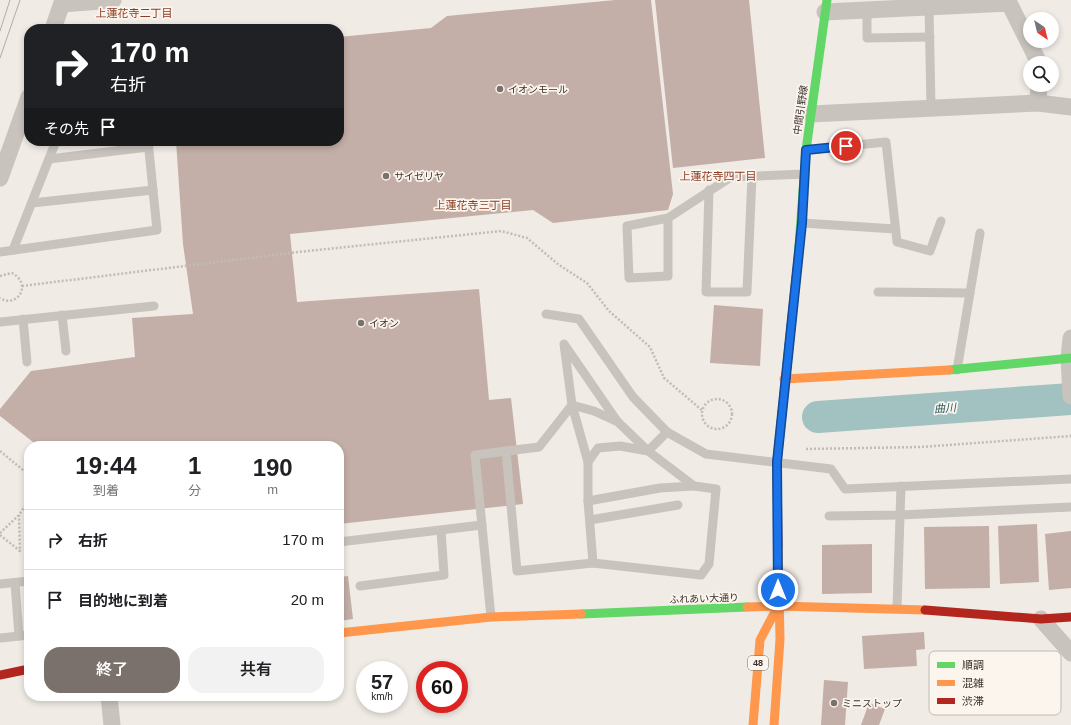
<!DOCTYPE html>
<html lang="ja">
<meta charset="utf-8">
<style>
:root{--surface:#fff;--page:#f2f2f2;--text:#202124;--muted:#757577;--line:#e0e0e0;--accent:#7a716c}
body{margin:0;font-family:Helvetica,"Noto Sans JP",sans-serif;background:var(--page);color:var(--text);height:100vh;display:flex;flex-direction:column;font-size:15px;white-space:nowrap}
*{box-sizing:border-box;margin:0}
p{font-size:13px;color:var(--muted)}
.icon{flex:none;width:22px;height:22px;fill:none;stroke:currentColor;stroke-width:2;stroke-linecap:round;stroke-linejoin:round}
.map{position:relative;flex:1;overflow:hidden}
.drawer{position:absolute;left:24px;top:441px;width:320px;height:260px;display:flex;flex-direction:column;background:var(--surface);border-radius:16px;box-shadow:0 2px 6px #0003}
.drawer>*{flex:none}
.top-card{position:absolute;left:24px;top:24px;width:320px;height:122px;border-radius:16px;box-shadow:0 2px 6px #0003;background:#202124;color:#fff;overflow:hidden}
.needle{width:26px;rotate:145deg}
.fabs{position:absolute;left:1023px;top:12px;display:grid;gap:8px}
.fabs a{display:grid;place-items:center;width:36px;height:36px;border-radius:50%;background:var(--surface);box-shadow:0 2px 6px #0003;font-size:20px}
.speed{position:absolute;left:356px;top:661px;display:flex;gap:8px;font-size:20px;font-weight:700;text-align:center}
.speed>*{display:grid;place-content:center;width:52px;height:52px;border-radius:50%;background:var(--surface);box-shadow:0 2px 6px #0003;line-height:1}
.speed small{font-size:10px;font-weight:400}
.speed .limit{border:6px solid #d22;background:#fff;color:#111}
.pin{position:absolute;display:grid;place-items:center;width:34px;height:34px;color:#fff;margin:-17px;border:2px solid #fff;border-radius:50%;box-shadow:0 1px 4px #0007}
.me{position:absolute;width:44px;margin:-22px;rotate:0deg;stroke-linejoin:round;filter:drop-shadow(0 0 3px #0008)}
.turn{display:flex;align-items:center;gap:14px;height:84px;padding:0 20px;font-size:18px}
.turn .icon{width:52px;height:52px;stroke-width:2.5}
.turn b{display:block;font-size:28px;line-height:34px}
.then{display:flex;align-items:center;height:38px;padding:0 20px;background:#0003;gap:8px;font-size:15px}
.eta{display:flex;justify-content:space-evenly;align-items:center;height:68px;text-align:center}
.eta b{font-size:24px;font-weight:600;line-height:28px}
.action{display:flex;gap:8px;margin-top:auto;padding:8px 20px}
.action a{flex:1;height:46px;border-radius:16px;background:var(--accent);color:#fff;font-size:16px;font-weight:600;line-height:46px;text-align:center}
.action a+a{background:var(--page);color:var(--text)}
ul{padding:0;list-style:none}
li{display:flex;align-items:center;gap:12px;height:60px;padding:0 20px;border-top:1px solid var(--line)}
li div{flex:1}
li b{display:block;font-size:15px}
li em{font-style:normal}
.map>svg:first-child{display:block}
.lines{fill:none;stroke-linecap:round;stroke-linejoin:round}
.river{stroke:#a1c2c1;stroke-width:32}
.building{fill:#c3afa7}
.path{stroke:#c2bbb6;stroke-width:2.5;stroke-dasharray:2 2;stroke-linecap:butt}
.lane{stroke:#c9c3be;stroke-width:9}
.street{stroke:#c9c3be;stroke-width:17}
.fast{stroke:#63d668;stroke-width:9}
.slow{stroke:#ff974d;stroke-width:9}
.jam{stroke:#b3261e;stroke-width:9}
.tram{stroke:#b1aca8;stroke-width:1}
.route-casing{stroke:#114b97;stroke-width:10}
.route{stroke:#1a73e8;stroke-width:7}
.poi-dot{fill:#7a716c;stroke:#fbf5ee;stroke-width:1.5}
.labels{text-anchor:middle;stroke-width:3.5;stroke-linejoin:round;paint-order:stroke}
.shield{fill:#fbf5ee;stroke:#756b66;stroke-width:1}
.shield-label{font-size:9px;font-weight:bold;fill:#3b302b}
.poi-label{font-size:10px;fill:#3b302b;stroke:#fbf5ee;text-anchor:start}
.street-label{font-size:10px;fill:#3b302b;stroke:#fbf5ee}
.neighbourhood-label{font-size:11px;fill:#8c3b22;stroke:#fbf5ee}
.water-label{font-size:11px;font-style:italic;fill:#1f5a5e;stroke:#fbf5ee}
.key{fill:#fbf5ee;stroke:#c1bab4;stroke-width:1}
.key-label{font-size:11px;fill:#3b302b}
</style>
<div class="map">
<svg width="1071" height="725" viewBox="0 0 1071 725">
<rect width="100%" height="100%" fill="#f0ebe5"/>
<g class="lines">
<polyline class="river" points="818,417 1071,399"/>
</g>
<g class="building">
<polygon points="615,0 651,0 673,194 668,210 553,223 533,210 290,234 297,302 479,289 489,400 511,398 523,504 339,524 339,446 38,446 0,416 0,409 31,371 135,357 132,318 193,314 183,244 176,141 339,141 339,37 431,28 447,16"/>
<polygon points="655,0 749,0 765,158 673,168"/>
<polygon points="714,305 763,309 760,366 710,363"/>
<polygon points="1037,524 1039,582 1000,584 998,526"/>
<polygon points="989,526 990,588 925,589 924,527"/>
<polygon points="1071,531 1071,588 1049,590 1045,534"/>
<polygon points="872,544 872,593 822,594 822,545"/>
<polygon points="348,576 353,619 339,621 339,577"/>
<polygon points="924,632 925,649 916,650 917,666 864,669 862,636"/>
<polygon points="824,680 848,682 845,725 821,725"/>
<polygon points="869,703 885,709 879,725 861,725"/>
</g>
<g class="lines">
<g class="path">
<path d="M0,276L12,273C33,284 17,309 0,298"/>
<polyline points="22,286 298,252 501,231 527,238 559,265 587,283 609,311 650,347 664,378 703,411"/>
<circle cx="717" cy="414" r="15"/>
<polyline points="806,449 921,447 1071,436"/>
<polyline points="0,451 29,475"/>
<polyline points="0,533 19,515 29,500"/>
<polyline points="0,535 20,551 19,515"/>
</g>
<g class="lane">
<polyline points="929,7 931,107"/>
<polyline points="867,10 867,38 930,37"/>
<polyline points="806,150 886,142 897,242 930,251 941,221"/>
<polyline points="49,159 148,147"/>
<polyline points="709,190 706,292 747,292 752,176"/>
<polyline points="32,203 153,190"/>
<polyline points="668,218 627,226 629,278 668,276 668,218 731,177 805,174"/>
<polyline points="802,223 895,229"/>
<polyline points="13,250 56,141"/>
<polyline points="0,252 157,230 148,141"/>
<polyline points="878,292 970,293"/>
<polyline points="546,314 579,319 633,397 667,432 706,454 831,469 845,489 1071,479"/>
<polyline points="62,315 66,351"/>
<polyline points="23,319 27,362"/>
<polyline points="0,322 154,306"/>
<polyline points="957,370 980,233"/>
<polyline points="506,451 517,571 593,563 701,575 709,564 716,489 694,486 648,451 620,446 598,448 588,462"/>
<polyline points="588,501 660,488 694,486"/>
<polyline points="829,516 900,515 1071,507"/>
<polyline points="590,520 678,505"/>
<polyline points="339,542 482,525"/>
<polyline points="593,563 588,501 588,462 572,405 564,344 617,421"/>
<polyline points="15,583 19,636"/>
<polyline points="0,584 29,581"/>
<polyline points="360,586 444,575 441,530"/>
<polyline points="897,608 901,486"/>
<polyline points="491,617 475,455 539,447 572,405 594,411 618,422 648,451 667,432"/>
<polyline points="0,638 29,635"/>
</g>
<g class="street">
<polyline points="62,4 113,0"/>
<polyline points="825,12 1009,3 1039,63"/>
<polyline points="53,29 63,0"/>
<polyline points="1038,103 1039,85"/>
<polyline points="811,114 1038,103 1071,107"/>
<polyline points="0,178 29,97"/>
<polyline points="1071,338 1069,358 1071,396"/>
<polyline points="1041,619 1071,653"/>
<polyline points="109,696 112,725"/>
</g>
<g class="fast">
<polyline points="798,260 806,150 827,0"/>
<polyline points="949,370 1071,358"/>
<polyline points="581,614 747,607"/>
</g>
<g class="slow">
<polyline points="784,379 949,370"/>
<polyline points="747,607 778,606 925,610"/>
<polyline points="339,633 491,617 581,614"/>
<polyline points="753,725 760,640 778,606"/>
<polyline points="774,725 780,639 778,546"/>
</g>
<g class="jam">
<polyline points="778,546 777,462 798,260"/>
<polyline points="925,610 1041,619 1071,617"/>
<polyline points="0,675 29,669"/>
</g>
<g class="tram">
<polyline points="0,31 10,0"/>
<polyline points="0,58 20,0"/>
</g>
</g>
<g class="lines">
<defs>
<polyline id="route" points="778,590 777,462 802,223 806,150 846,146"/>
</defs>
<use href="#route" class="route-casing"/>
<use href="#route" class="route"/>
</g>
<g class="poi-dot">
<circle cx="500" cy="89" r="4"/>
<circle cx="386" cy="176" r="4"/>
<circle cx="361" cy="323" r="4"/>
<circle cx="834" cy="703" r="4"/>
</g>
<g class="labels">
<rect class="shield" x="748" y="656" width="20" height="14" rx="3"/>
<g class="shield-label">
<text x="758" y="666">48</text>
</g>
<g class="poi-label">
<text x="508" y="93">イオンモール</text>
<text x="394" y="180">サイゼリヤ</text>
<text x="369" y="327">イオン</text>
<text x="842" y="707">ミニストップ</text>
</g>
<g class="street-label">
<text transform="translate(800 110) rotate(-82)" y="4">中間引野線</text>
<text transform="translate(704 598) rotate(-2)" y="4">ふれあい大通り</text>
</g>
<g class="neighbourhood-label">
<text x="134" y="17">上蓮花寺二丁目</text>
<text x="718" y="180">上蓮花寺四丁目</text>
<text x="473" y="209">上蓮花寺三丁目</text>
</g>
<g class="water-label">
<text transform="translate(945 408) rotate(-4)" y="4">曲川</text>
</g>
</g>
<rect x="929" y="651" width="132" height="64" rx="6" class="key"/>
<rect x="937" y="662" width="18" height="6" fill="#63d668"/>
<rect x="937" y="680" width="18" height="6" fill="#ff974d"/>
<rect x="937" y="698" width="18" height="6" fill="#b3261e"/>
<g class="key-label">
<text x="962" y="669">順調</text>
<text x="962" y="687">混雑</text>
<text x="962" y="705">渋滞</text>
</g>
</svg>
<div class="fabs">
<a><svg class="needle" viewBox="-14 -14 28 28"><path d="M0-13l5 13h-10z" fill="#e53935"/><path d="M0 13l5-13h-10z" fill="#757577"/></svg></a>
<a><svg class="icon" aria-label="search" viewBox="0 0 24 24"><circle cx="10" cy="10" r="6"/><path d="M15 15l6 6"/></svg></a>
</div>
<div class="speed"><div>57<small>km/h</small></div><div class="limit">60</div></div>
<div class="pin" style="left:846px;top:146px;background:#d93025"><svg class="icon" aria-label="arrive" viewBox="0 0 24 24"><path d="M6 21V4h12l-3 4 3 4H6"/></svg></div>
<svg class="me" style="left:778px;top:590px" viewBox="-20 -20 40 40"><circle r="17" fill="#1a73e8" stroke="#fff" stroke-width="3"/><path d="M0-11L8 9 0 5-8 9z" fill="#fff"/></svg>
<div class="top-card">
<div class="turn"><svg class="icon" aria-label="right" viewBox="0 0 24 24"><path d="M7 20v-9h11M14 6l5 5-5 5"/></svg><div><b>170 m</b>右折</div></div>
<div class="then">その先<svg class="icon" aria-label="arrive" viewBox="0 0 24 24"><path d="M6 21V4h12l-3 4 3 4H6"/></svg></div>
</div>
<section class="drawer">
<div class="eta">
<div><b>19:44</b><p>到着</p></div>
<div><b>1</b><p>分</p></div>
<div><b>190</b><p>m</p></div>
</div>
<ul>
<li><svg class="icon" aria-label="right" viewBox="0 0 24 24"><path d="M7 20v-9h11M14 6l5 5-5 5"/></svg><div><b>右折</b></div><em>170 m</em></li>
<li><svg class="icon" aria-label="arrive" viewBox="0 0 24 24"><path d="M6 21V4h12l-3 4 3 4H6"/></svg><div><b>目的地に到着</b></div><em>20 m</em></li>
</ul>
<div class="action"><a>終了</a><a>共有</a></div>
</section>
</div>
